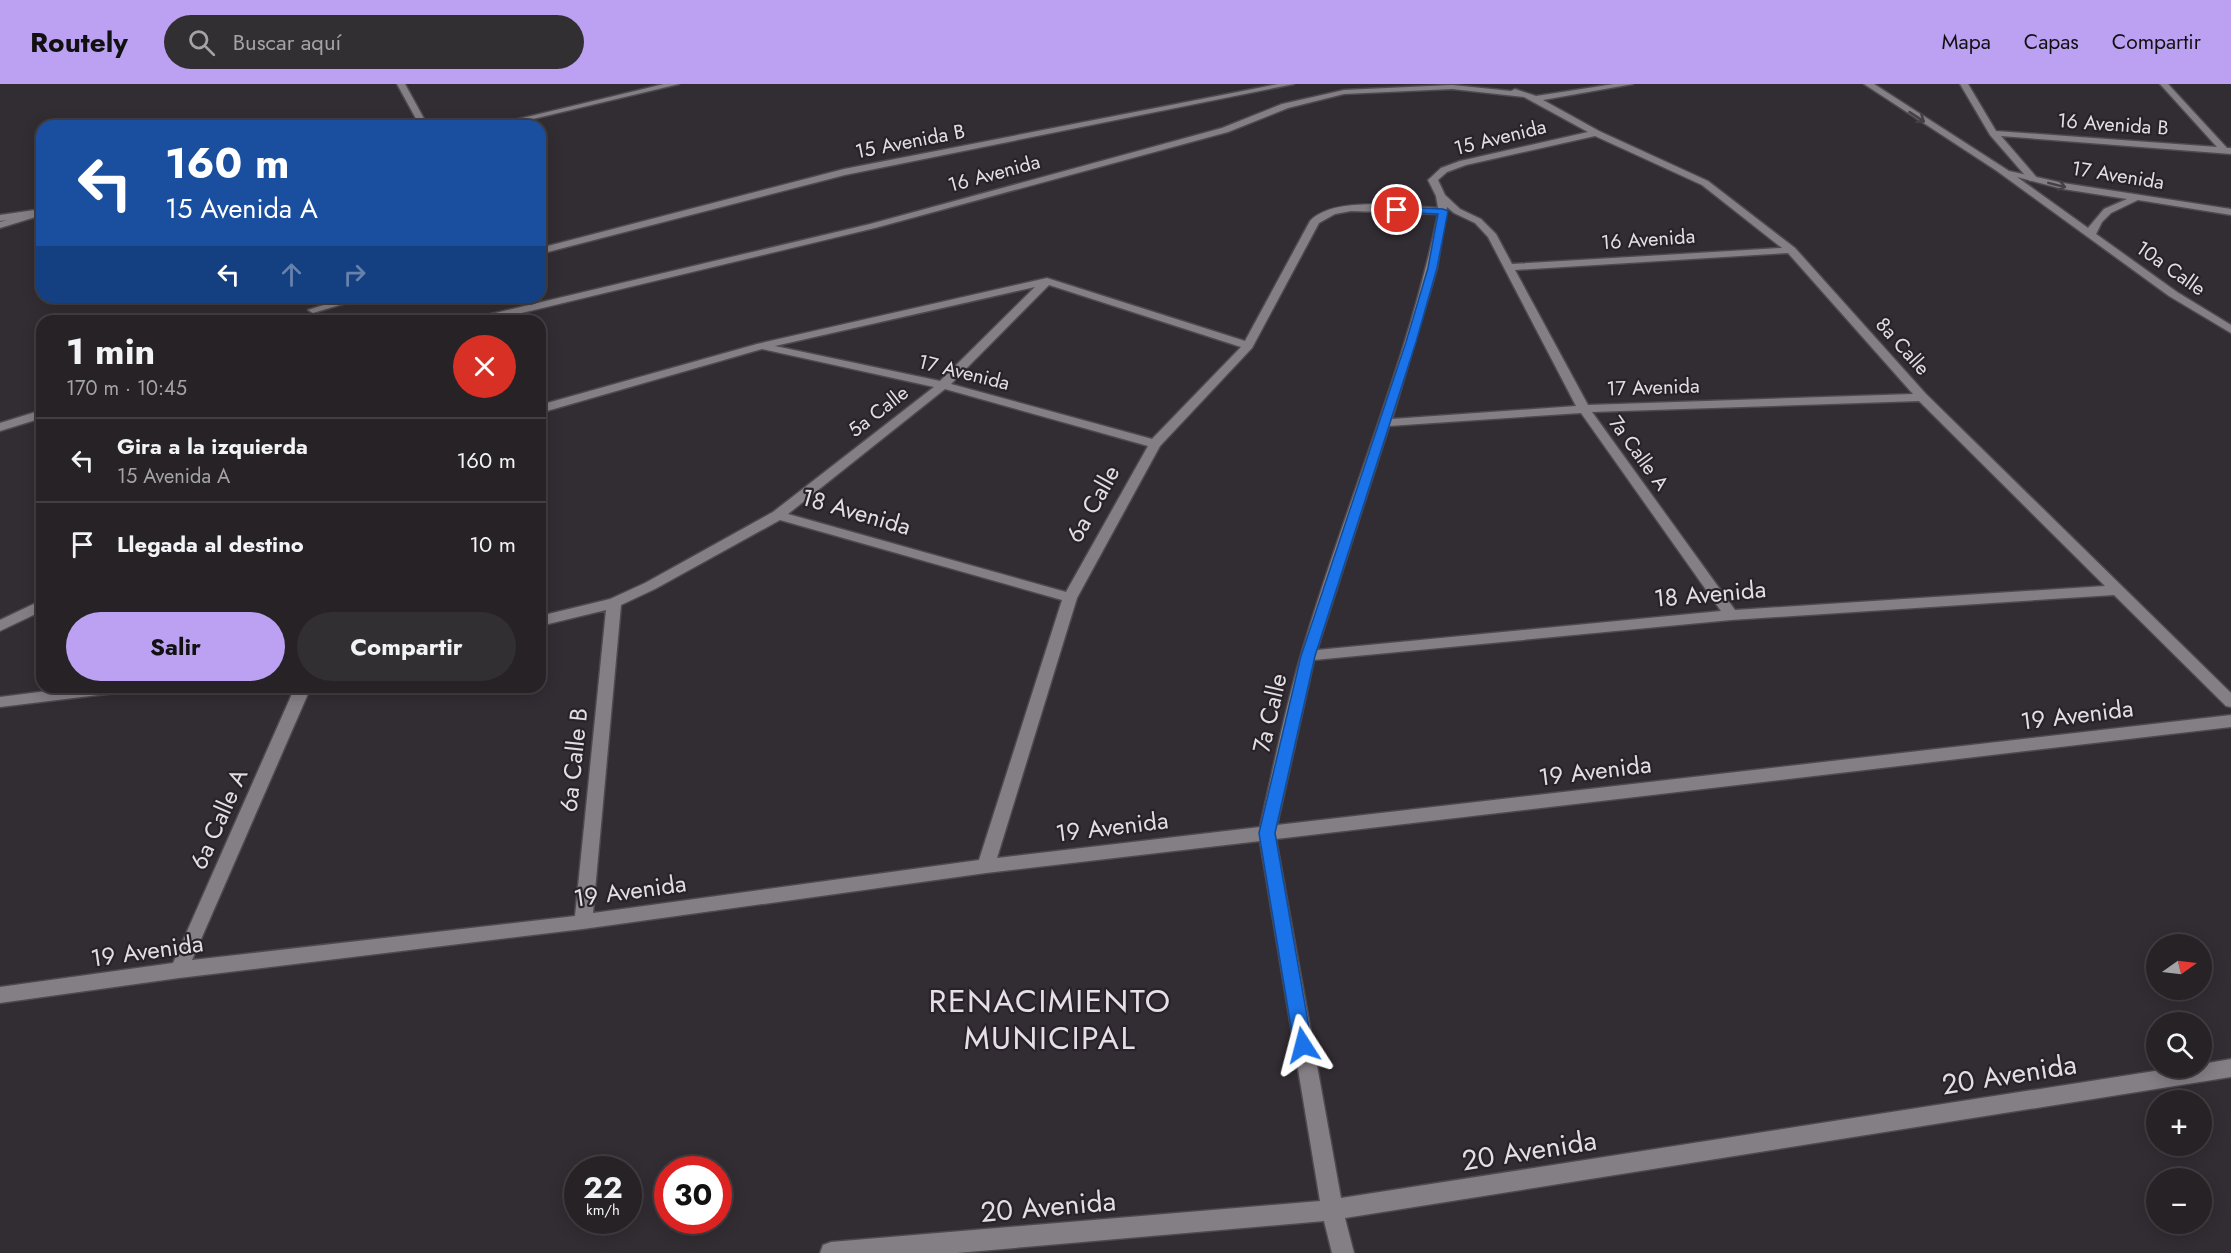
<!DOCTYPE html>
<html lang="es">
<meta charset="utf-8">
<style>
:root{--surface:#262226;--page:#322f32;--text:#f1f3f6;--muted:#a4a4a7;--line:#423f43;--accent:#bca0f2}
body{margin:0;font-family:Jost,sans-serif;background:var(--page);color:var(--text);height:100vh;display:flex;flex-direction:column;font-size:22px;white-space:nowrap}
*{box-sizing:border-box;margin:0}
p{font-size:20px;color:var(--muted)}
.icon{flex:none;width:33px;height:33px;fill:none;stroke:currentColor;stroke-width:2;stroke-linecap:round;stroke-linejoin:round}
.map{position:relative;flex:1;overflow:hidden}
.details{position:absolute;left:36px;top:231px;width:510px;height:378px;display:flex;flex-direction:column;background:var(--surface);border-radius:18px;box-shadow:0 3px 15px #0003,0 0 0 2px var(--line)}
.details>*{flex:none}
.top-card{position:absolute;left:36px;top:36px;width:510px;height:183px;border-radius:18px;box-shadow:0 3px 15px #0003,0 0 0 2px var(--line);background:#1a4fa0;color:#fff;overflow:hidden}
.needle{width:39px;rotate:76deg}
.buttons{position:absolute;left:2146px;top:850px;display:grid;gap:12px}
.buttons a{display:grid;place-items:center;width:66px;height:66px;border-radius:50%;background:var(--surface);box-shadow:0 3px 15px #0003,0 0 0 2px var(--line);font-size:30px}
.speed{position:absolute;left:564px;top:1072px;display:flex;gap:12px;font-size:30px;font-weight:700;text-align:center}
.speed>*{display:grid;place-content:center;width:78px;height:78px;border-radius:50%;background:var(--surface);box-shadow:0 3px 15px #0003,0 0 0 2px var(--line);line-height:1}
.speed small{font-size:15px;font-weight:400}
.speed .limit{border:9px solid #d22;background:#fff;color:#111}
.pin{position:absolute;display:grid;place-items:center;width:51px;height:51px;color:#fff;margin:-26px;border:3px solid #fff;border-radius:50%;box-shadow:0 2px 6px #0007}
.me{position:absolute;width:66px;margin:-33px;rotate:351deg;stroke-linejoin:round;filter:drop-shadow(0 0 4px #0008)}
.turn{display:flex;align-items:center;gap:21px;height:126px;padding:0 30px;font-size:27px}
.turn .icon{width:78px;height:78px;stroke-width:2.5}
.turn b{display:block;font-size:42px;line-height:51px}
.lanes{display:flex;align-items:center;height:57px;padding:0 30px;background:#0003;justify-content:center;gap:30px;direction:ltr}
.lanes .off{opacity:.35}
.round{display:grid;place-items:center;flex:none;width:63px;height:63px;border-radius:32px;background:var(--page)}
.summary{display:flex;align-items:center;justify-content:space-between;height:102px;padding:0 30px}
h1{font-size:36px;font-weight:700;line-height:45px}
.action{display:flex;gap:12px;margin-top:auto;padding:12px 30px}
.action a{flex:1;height:69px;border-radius:36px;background:var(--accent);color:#111;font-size:24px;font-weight:700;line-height:69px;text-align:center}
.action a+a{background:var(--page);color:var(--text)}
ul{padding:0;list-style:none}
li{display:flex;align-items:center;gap:18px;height:84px;padding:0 30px;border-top:2px solid var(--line)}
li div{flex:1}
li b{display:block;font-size:22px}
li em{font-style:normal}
header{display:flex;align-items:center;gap:36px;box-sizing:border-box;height:84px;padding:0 30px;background:var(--accent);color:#111}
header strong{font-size:28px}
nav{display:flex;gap:33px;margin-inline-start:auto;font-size:21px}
.search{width:420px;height:54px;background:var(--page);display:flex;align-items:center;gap:15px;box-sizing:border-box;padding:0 21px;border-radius:33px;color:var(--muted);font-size:22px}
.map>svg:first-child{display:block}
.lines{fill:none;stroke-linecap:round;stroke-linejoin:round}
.lane-casing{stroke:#4e494f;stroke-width:3}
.street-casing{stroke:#4e494f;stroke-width:3}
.secondary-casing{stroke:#4e494f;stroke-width:3}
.lane{fill:#847e85;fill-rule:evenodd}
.street{fill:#847e85;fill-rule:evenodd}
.secondary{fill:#847e85;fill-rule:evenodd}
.oneway{stroke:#443e45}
.route{fill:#1a73e8;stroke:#114b97;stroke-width:1.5}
.labels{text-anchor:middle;stroke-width:4.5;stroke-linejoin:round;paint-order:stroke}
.far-street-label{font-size:20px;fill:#e2dee2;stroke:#282329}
.street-label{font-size:24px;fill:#e2dee2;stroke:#282329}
.near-street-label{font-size:28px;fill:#e2dee2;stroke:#282329}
.near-neighbourhood-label{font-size:32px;letter-spacing:1.5px;fill:#e6dfe7;stroke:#282329}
</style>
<header>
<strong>Routely</strong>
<div class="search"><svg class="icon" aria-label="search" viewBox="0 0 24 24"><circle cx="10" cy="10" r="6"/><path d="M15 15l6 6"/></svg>Buscar aquí</div>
<nav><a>Mapa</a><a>Capas</a><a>Compartir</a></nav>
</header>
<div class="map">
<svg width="2231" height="1169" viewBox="0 0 2231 1169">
<rect width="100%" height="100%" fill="#322d33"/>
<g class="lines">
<defs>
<polygon id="lane" points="42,125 42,131 0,144 0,138"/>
<g id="street">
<polygon points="397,0 405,0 428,42 420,42"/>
<polygon points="1278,0 1294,0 845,91 540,170 540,164 844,85"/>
<path d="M1614,0H1633L1543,16L1599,47L1708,97L1795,164L1926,310L2231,609V623L2226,622L2114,511L1731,536L1314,576L1277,741L2231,631V643L1276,755L1341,1114L2174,984H2202V980L2231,975V993L1345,1134L1354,1169H1332L1324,1137L957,1169H820L823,1161L831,1158L1320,1117L1260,757L986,789L583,845L179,894L0,919V903L173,879L295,603H311L192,876L575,832L606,526L540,542V532L610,515L645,499L773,428L934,303L762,265L540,329V321L757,260L1047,194L1245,257L1310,137C1335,111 1404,123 1438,124L1436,112L1428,96L1441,84L1460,77L1588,48L1524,13L1452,5L1344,10L1288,24L1228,48L875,144L488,237H469L470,235L870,140L1222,44L1282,20L1344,6L1452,1L1511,7L1515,5L1536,12ZM1595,52L1702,101L1782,164L1512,180L1496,150L1481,135L1460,125L1445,111L1438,96L1447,88L1466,81ZM1447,123L1454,129L1475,139L1488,153L1576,322L1392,335L1437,184ZM1351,127L1438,130C1407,281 1344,423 1301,571C1284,628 1273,686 1260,743L997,774L1077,514L1160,362L1252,264L1319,139L1335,130ZM1788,169L1913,310L1588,321L1515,186ZM1049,201L1241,263L1152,355L951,300ZM1035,203L940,297L775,262ZM945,305L1148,362L1066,508L788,430ZM1919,317L2105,502L1735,526L1592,328ZM1581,329L1721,527L1317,566L1389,342ZM780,436L1062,516L979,776L593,829L621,521L655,505Z"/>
<polygon points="1960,0 1968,0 1996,47 2217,63 2160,0 2168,0 2227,64 2231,64 2231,70 2001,52 2038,95 2030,97 1990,51"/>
<polygon points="349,213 366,213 313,229 308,226"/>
<polygon points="42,326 42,334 0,347 0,339"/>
<polygon points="42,516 42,527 0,547 0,536"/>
<polygon points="79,603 131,603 128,607 123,608 0,623 0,613"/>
</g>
<g id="secondary">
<polygon points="664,0 679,0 504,42 489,42"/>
<path d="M1864,0H1874L2009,87L2063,99L2231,125V131L2138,116L2111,129L2102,138L2096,150L2177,208L2231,241V249L2169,212L1997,87ZM2017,93L2063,105L2127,115L2104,125L2088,144Z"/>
<polygon points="42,125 42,131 0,137 0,131"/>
</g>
</defs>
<use href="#lane" class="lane-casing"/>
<use href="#street" class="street-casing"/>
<use href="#secondary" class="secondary-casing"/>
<use href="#lane" class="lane"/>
<use href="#street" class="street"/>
<use href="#secondary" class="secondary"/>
</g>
<defs><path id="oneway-shaft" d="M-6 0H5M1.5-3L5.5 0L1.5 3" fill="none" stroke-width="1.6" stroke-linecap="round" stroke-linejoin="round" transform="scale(1.5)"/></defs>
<g class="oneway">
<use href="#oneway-shaft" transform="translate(1917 33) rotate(33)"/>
<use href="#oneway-shaft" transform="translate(2057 101) rotate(14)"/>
</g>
<polygon class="route" points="1397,123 1443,125 1448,127 1437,184 1416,258 1315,572 1275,749 1312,961 1309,967 1303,969 1297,967 1294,961 1259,749 1301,572 1406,258 1428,184 1438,130 1394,128 1394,124"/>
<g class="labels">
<g class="far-street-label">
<text transform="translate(2113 40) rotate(4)" y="7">16 Avenida B</text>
<text transform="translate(1500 53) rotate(-14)" y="7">15 Avenida</text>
<text transform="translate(910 57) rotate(-11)" y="7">15 Avenida B</text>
<text transform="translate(994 89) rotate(-15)" y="7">16 Avenida</text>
<text transform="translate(2118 91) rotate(9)" y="7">17 Avenida</text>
<text transform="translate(1648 155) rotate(-4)" y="7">16 Avenida</text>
<text transform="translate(2171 184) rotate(35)" y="7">10a Calle</text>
<text transform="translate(1903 262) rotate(48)" y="7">8a Calle</text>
<text transform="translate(964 288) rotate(14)" y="7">17 Avenida</text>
<text transform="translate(1653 303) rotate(-2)" y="7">17 Avenida</text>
<text transform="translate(878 327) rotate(-38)" y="7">5a Calle</text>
<text transform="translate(1639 369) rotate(54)" y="7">7a Calle A</text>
</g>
<g class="street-label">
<text transform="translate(1093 420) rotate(-61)" y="8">6a Calle</text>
<text transform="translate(856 428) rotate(16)" y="8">18 Avenida</text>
<text transform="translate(1710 510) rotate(-5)" y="8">18 Avenida</text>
<text transform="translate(1270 629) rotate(-77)" y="8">7a Calle</text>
<text transform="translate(2077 631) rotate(-7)" y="8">19 Avenida</text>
<text transform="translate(574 676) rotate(-84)" y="8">6a Calle B</text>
<text transform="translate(1595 687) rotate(-7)" y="8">19 Avenida</text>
<text transform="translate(219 735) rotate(-66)" y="8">6a Calle A</text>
<text transform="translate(1112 743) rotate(-7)" y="8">19 Avenida</text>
<text transform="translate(630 807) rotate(-8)" y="8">19 Avenida</text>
<text transform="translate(147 867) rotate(-8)" y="8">19 Avenida</text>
</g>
<g class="near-street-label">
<text transform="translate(2009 990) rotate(-9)" y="10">20 Avenida</text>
<text transform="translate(1529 1066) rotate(-9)" y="10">20 Avenida</text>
<text transform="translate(1048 1122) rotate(-5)" y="10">20 Avenida</text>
</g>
<g class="near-neighbourhood-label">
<text x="1050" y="928">RENACIMIENTO<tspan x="1050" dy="37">MUNICIPAL</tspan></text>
</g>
</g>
</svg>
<div class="buttons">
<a><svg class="needle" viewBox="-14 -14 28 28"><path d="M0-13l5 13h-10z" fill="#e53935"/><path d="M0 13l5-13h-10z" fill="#a4a4a7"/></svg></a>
<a><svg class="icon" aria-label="search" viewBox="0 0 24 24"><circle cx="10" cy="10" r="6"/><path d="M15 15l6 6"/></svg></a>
<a>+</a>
<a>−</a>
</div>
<div class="speed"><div>22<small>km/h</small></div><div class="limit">30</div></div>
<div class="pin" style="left:1397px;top:126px;background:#d93025"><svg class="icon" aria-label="arrive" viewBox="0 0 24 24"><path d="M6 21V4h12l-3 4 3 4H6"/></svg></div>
<svg class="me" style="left:1303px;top:961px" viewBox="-20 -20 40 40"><path d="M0-17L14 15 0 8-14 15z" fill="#1a73e8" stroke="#fff" stroke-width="4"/></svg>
<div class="top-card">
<div class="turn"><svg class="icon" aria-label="left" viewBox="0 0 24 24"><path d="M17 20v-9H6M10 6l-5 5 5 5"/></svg><div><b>160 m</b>15 Avenida A</div></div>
<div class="lanes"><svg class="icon" aria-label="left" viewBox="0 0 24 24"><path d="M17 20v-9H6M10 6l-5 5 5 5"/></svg><svg class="icon off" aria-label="ahead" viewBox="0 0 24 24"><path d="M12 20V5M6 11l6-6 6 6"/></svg><svg class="icon off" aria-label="right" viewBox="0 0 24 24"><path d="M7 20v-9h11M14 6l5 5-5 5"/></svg></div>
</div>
<section class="details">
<div class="summary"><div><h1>1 min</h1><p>170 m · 10:45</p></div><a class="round" style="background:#d93025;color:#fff"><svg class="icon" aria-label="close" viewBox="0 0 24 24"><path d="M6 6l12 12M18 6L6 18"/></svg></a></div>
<ul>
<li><svg class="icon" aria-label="left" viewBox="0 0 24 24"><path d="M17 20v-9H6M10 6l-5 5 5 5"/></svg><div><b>Gira a la izquierda</b><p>15 Avenida A</p></div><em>160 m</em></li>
<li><svg class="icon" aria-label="arrive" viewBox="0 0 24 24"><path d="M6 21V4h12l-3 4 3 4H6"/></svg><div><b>Llegada al destino</b></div><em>10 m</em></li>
</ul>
<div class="action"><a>Salir</a><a>Compartir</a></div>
</section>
</div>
